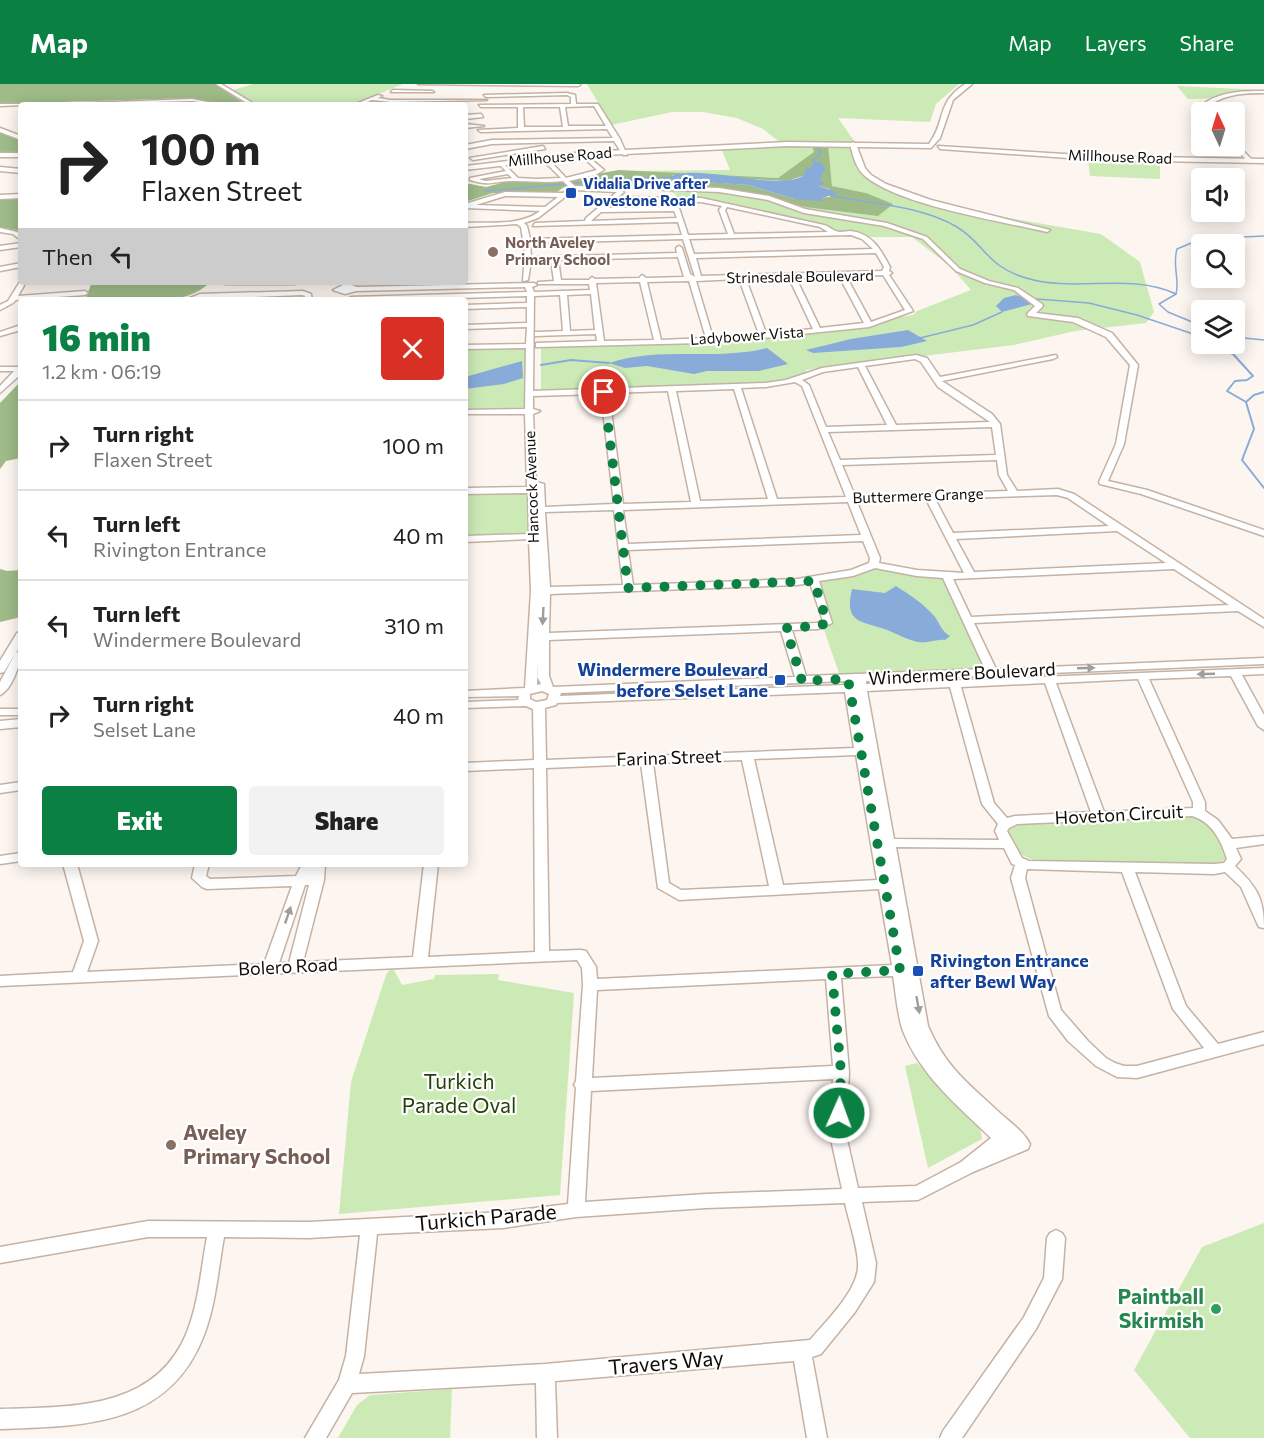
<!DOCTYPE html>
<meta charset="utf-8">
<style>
:root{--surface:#fff;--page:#f2f2f2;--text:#222;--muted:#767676;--line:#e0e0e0;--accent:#0b8043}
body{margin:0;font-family:Commissioner,sans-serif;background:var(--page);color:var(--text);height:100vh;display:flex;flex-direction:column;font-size:22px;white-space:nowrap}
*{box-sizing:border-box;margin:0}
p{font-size:20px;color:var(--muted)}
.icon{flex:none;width:33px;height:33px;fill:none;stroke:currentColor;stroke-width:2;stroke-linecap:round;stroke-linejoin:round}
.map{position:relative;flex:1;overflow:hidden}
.side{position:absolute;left:18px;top:213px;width:450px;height:570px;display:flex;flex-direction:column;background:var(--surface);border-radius:6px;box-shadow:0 3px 15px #0003}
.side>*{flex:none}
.guide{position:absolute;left:18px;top:18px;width:450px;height:183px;border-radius:6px;box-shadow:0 3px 15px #0003;background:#fff;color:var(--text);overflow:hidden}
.needle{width:39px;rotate:356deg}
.buttons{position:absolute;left:1191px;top:18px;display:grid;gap:12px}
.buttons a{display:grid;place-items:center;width:54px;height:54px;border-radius:6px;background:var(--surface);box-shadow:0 3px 15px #0003;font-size:30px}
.pin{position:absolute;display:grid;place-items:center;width:51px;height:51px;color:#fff;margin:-26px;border:3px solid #fff;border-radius:50%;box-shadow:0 2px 6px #0007}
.me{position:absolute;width:66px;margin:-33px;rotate:2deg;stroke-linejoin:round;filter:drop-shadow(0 0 4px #0008)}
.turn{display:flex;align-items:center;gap:21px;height:126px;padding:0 24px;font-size:27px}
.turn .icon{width:78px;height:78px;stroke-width:2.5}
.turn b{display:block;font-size:42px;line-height:51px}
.then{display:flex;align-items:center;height:57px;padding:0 24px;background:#0003;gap:12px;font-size:22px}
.round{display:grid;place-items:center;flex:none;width:63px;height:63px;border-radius:6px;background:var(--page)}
.head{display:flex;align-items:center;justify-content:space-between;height:102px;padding:0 24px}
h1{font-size:36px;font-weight:800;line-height:45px;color:var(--accent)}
.primary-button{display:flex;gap:12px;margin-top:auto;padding:12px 24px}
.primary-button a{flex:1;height:69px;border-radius:6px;background:var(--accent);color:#fff;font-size:24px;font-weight:800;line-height:69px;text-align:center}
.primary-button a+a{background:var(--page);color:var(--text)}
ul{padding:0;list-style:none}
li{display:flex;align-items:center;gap:18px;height:90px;padding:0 24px;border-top:2px solid var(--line)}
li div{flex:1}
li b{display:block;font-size:22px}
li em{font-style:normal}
header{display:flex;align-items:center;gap:36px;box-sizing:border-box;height:84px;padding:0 30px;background:var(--accent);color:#fff}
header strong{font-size:28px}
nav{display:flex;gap:33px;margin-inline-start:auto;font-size:21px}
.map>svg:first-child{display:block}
.green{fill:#cceab6}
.forest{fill:#9ebb88;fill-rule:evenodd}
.water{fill:#88abd9}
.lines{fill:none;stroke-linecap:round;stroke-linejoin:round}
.stream-far1{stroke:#88abd9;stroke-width:1.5}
.stream{stroke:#88abd9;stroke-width:2}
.minor-casing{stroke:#c4b2a4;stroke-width:3}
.major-casing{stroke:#c4b2a4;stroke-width:3}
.minor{fill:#fff;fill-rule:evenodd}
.major{fill:#fff;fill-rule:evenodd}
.oneway{fill:#a09e9c}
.route{stroke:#0b8043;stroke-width:10;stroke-dasharray:0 18}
.transit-dot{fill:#1a4fb4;stroke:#fff;stroke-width:2}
.education-dot{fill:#8d6e63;stroke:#fff;stroke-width:2}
.leisure-dot{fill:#2e9e5b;stroke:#fff;stroke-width:2}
.labels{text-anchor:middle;stroke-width:4.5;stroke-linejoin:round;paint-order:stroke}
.far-street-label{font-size:15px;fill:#120c07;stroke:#fff}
.far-transit-label{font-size:15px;font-weight:bold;fill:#164399;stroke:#fff;text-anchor:start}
.far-education-label{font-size:15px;font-weight:bold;fill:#785e54;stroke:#fff;text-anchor:start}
.transit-label{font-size:18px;font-weight:bold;fill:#164399;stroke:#fff;text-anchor:end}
.street-label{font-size:18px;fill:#120c07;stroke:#fff}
.near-park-label{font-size:21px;fill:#264009;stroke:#fff}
.near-education-label{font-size:21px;font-weight:bold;fill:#785e54;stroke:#fff;text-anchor:start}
.near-street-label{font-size:21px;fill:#120c07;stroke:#fff}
.near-leisure-label{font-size:21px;font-weight:bold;fill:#27864d;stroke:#fff;text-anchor:end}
</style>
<header>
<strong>Map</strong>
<nav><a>Map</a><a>Layers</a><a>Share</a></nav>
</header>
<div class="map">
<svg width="1264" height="1354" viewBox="0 0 1264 1354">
<rect width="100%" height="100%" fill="#fdf5ef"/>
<g class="green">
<polygon points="253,0 403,0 352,21 255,21 233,6"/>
<polygon points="587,0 959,0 936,20 930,38 838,34 855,58 781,59 763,45 737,34 703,28 672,28 611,41"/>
<path d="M1177,2L1264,6V8C1238,9 1214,16 1188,15Z"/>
<polygon points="812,61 815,68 778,94 619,87 730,86 721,64"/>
<polygon points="828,61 850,62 857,80 867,92 907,110 981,129 1101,150 1140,178 1154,228 1146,239 1075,247 1014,261 923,272 916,270 805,286 807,288 782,297 735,301 541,309 541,263 768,253 913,231 917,227 971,206 951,183 912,153 872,153 840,148 829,143 720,118 677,115 676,110 671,108 623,105 625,102 671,101 751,109 805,123 866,109 832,102"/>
<polygon points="1088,75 1160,77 1160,95 1090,92"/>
<polygon points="527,264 526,326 465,327 465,265"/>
<polygon points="465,409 527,410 528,447 520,451 465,452"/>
<polygon points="876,484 942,494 986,582 981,586 840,592 823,543 833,537 818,498"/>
<path d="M1195,733C1213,742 1219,756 1226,774L1220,780L1033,776L1018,769L1007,749L1012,742L1025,739Z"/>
<polygon points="392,882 402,901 434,895 435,891 499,890 498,896 574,909 560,1111 339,1130 351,998 386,891"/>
<polygon points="917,979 980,1044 982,1055 928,1084 905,982"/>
<polygon points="1264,1139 1264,1354 1190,1354 1134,1286 1202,1163"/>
<polygon points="452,1305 450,1354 338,1354 357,1321 370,1311"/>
</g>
<g class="forest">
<polygon points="0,0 215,0 245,20 228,21 190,14 0,20"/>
<polygon points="0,49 21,56 21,70 0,70"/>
<path d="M828,60L832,102L866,109L893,120L878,132L805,123L751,109L671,101L626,102L623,105L564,103L557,108L493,109L465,118V99L486,103L513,96H562L619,86L778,94L814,68L812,61ZM814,81L822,85L819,102L829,105L830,113L795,115L748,101L669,95L673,91L787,97L803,92Z"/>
<polygon points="0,114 21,114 21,147 0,143"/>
<path d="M92,198H210C184,226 122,216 85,216Z"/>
<polygon points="21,297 21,374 6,377 0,385 0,319"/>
<polygon points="0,485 7,487 21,486 21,533 0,538"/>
</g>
<g class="water">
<path d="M813,77L820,78L825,84L820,96L824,99L819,102L839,109L822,114V117L795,115L748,101L673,96L668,94C694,77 774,108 803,92L806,85L813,82Z"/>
<polygon points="1016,211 1031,216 1032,220 1002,228 996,222 1004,214"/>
<polygon points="908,246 927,257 901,263 813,269 806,266 851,255"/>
<path d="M767,264L788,280L759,287H707L694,290L647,282L625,284L609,279C660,262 715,277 767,264Z"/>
<polygon points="522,277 523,294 504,300 465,305 465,293"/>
<path d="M896,502C910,511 924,520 935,533C940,540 942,548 950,552L945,556C935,555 928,560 918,558C908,556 897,550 887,546C864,537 843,541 852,505L885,509Z"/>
</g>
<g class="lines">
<g class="stream-far1">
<polyline points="813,77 821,69 816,61"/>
<path d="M485,107C546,103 607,93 668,94"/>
<path d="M833,112C874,120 921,122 957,143C985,160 987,183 1026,194C1075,209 1129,188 1176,210"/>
<polyline points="1024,214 1089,219 1137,231 1202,253"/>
<path d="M1202,242L1168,228L1159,220L1176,210C1180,196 1172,182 1177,165L1201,155L1264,152"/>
<polyline points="1234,253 1264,256"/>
<polyline points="920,254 973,241 1002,228"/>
<polyline points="1210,260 1215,262"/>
</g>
<g class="stream">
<polyline points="1212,261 1233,270 1253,292 1247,296 1235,297 1227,307 1246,318"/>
<polyline points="541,281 571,276 609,279"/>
<polyline points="1264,308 1254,311 1246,318 1254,345 1242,376 1264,404"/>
</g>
<defs>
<g id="minor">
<polygon points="216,0 221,0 256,21 250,21"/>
<polygon points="418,0 580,0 580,1 578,2"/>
<polygon points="393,6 432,7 434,8 391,8"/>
<path d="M1264,7V9C1245,9 1227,10 1211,20V28H1207L1206,18C1224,7 1244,7 1264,7Z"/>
<path d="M567,9L575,11L576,20H598L620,55L627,71H623L614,57L492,60L465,65V61L492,56L613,54L607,45L481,48L478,46L518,44V23H481L479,21L571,20V13L567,11L486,13L484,11ZM594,22L606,42H568L565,23ZM523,23H560L563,43H524Z"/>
<polygon points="378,11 382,12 378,14 391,16 487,16 391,18 372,16 360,21 353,21"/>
<polygon points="192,15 223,21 192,17 35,21"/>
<polygon points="0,20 21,20 23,21 0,22"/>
<polygon points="481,30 483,33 465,35 465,31"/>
<polygon points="465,40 484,42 465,44"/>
<polygon points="0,44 21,52 21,56 0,48"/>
<polygon points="1234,57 1252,76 1252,78 1248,78 1234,62"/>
<path d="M853,58L856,60L865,84L871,91L886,100L931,116L1050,146L1047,148C1000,137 903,122 866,93C856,85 853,72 850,60Z"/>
<polygon points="543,62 545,65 473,76 470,74"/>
<rect x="0" y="69" width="21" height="4"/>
<path d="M585,70L604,86L595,91L569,97L575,102L614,103L624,108L618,113L701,114L824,141C828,142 834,147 836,147C840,149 846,147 850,147C872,149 881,166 890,183L889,187L892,189L889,191L913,227L869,243L763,254L701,259L539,263H536V259L597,257L596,250L535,252V248H538L563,247L560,211L534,212L533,307L766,299L786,296L822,284L916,271L927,274L940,293L1056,271L1057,273L1053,275L942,297L992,330L1000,340L1007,391L1017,407L1058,405L1074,410L1264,535V543L1238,527L974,539L996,585L1264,574V580L866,597V600L1264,584V590L1242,591L1264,631V646L1258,642L1231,592L1149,595L1205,718V727L1218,736L1232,755L1264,752V760L1236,764L1241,775L1235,782C1257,803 1264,814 1264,844L1259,843L1257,839L1241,803L1225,788L1214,790L1135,788L1186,922L1218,960L1264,948V960L1137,994L1117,993L1096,982L1068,957L1049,932L1011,794L1015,781L1012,780L1004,764L896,763L928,942C946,984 969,1000 1001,1030C1011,1039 1024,1048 1030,1060L1028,1065L973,1088L918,1116L862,1118L876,1179L874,1198L855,1228L821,1270L812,1273L827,1354H807L794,1277L555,1297L557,1354H537L536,1299L352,1309L326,1354H305L339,1296L346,1272L360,1151L309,1154L224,1153C218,1186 216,1220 204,1251C169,1343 83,1342 0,1345V1325C71,1323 156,1326 187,1248C199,1218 201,1184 207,1153H148L0,1179V1163L148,1137L309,1138L503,1128L568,1120L576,1004L574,1001L576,997L583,901L582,884L577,876L0,902V892L73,888L84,857L63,780H77L98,857L87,888L264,880L292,802L207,805L202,803L192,794L195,780H209L206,792L210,795L296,792L302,780H325L324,796L303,878L413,873L424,780H438L428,873L535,868L534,684L465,687V679L534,676L533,625L526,622L465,624V618L518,616L519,612L465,613V607L525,604L531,507L529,455L465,458V452L529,450L528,409L465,410V404L527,403L525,330H465V326L525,325L526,264L465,265V261L526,260L527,243L465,245V241L527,239V223L465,225V221L527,219V212L392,216L347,215L351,213L527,208L525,203L356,207L345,210L333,206L347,199L357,203L534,199L537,201L532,203L534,208L590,206L589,200H538V198L554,197L551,176L531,177L528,196L523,197L525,169L521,143L517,140L465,143V139C489,138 521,142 540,127L465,124V120L505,108L563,109L570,104L563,97C547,99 532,97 516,97C496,96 492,103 470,96V94L506,87L499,80L502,78L518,94L536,95L561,94L549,82L537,74L539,71L553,80L566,94L597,86L583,73ZM508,90L512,94L485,97L479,95ZM574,106L617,108L586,134L585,137L535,139L533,142L678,138L682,151L530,155L527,142L524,139L538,134ZM505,112L558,113L545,123L476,121ZM614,117H671L673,123L605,124ZM677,118H701L722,122L719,126L728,150L688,151ZM727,123L820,143L828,148L734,150L725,126ZM674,127L677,134L591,137L601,128ZM851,151L862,155L873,165L694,170L689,155ZM683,155L695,193L690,190L682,164L679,162L676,164L677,169L531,173L530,159ZM876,169L884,183L882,187L701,192L696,174ZM678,173L684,193L646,194L642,191L639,194L595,195L592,193L589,196H561L558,176ZM883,191L905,226L871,238L846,192ZM839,192L864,239L820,244L796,194ZM789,194L813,245L766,249L746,195ZM739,195L759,250L713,254L696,197ZM689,197L706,254L661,256L647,198ZM640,198L654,256L604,257L596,199ZM591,210L595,246L570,247L567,211ZM915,275L921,278L938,303L990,338L896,341L865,282ZM858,283L887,341L826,343L809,301L802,296L823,288ZM795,298L802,302L846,413L777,415L741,304L766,303ZM734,305L768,415L700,417L676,307ZM668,307L691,418L623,420L609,309ZM601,310L614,420L545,423L544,400L536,398L533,330L540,327L533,325V312ZM992,343L996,371L840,376L828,348ZM997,376L999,391L1008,407L855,412L842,381ZM1057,411L1068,414L1109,442L953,449L935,415ZM926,415L964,489L917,486L879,479L880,474L857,418ZM848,418L861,451L628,460L623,426ZM614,426L623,501L550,503L545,428ZM1117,447L1166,479L974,488L956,455ZM863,457L870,474L869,479L851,486L797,495L633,501L628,466ZM875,484L917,492L943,494L985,585L806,592L792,546L818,545L832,539L819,497L853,492ZM1174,485L1229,521L971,533L953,495ZM810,499L822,534V537L817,539L549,549L550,510L797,501ZM781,547L795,593L553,603L549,592V556ZM538,577L537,592L541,600L537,601ZM1138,595L1193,718V724L1104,728L1056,599ZM845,597L844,601L560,612L561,609ZM1045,599L1091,728L1015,732L1007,734L994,719L961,603ZM950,603L982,720L998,740L995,747L999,756L894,755L867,607ZM542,607L549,610L547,616L536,618L530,615V610ZM845,608L854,664L546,676L545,624L556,621L557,619ZM856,671L877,796L783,801L754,675ZM742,676L769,802L681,806L669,799L653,679ZM641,680L658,804L679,816L879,805L892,881L597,895L596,883L586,867L581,866L549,867L546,684ZM1192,732C1212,738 1221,756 1227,775L1224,779L1214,780L1029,777L1022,774L1007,747L1009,744L1017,740ZM1027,785L1122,788L1173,925L1204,964L1137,982H1124L1115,979L1106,974L1088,957L1061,926L1025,794ZM305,801H309L289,879H279ZM893,892C896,909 897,930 903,947C920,991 958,1022 991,1054L961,1078L916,1102L858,1104L846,1051L849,988L841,894ZM826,895L833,982L592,994L597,906ZM833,995L830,1051L842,1105L706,1110L585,1118L591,1007ZM845,1119C849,1138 857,1159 858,1179C860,1205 826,1237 810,1256L545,1280L359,1290L364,1272L377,1150L503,1144L576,1133L706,1124Z"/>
<polygon points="0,83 21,85 21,89 0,87"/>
<polygon points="630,101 719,104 769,112 805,125 887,139 927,153 960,185 989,197 1018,204 1042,220 1043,222 1036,229 1078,234 1112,249 1138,281 1124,360 1108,397 1147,406 1264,446 1264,452 1141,410 1100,400 1099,398 1116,360 1130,281 1106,253 1073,238 1028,232 1027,230 1035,222 1014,206 985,199 956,187 923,155 884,142 804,129 768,116 719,108 628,104"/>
<polygon points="21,110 21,114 0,115 0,111"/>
<polygon points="0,144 17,148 21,151 21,156 13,150 0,148"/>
<polygon points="21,179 21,183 0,187 0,183"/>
<polygon points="21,196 26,198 18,212 85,207 88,209 85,211 16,216 13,219 0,226 0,221 8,217"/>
<polygon points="222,198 298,198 295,200 225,200"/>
<polygon points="303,207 311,210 312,216 304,216 305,212 302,211 185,216 200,210"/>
<polygon points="18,242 21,242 21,246 0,252 0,248"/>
<polygon points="0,283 21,283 21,290 0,309 0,302 14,287 0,287"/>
<path d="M21,548V560L16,569L21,566C21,579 12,606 0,611V598L15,570L4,588L0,589V577L17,549Z"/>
<rect x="0" y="625" width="21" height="6"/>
<polygon points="21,635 21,643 0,645 0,637"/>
<polygon points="21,698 21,706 0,709 0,701"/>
<polygon points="21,769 21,777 0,780 0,772"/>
<polygon points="1056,1146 1062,1149 1065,1154 1062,1195 1036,1245 962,1354 940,1354 943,1347 1024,1233 1044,1194 1047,1154 1050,1149"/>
</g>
<g id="major">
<path d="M965,0H972L953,16L940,54L931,64L788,62L584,72L465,86L466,82L584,68L788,58L929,60C947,36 935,20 965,0Z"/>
<polygon points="938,62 1096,72 1264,75 1264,79 1096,76 940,65"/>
<polygon points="21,159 21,163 0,166 0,162"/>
</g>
</defs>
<use href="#minor" class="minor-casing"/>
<use href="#major" class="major-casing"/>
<use href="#minor" class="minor"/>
<use href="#major" class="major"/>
</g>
<defs><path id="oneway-solid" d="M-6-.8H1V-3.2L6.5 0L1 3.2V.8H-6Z" transform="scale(1.5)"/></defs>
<g class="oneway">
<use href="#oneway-solid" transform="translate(543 532) rotate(93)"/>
<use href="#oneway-solid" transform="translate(1086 584) rotate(-2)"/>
<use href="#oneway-solid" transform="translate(1206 590) rotate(178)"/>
<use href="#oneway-solid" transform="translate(288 831) rotate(-71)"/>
<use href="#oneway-solid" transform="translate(918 921) rotate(80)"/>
</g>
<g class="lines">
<polyline class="route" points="604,308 628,504 814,497 827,539 818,542 786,544 802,597 848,595 900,886 832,890 841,988 839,1029"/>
</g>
<g class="transit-dot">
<rect x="565" y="103" width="12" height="12" rx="3"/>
<rect x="774" y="590" width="12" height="12" rx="3"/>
<rect x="912" y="881" width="12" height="12" rx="3"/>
</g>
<g class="education-dot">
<circle cx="493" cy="168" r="6"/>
<circle cx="171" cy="1061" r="6"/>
</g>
<circle class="leisure-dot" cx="1216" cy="1225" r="6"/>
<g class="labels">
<g class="far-street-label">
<text transform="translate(560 73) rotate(-5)" y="5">Millhouse Road</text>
<text transform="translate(1120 73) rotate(2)" y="5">Millhouse Road</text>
<text transform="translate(800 193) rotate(-1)" y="5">Strinesdale Boulevard</text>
<text transform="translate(747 252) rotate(-4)" y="5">Ladybower Vista</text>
<text transform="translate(532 403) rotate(-92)" y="5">Hancock Avenue</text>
<text transform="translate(918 412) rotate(-2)" y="5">Buttermere Grange</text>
</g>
<g class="far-transit-label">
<text x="583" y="105">Vidalia Drive after<tspan x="583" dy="17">Dovestone Road</tspan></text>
</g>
<g class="far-education-label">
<text x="505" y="164">North Aveley<tspan x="505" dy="17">Primary School</tspan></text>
</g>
<g class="transit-label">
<text x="768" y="592">Windermere Boulevard<tspan x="768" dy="21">before Selset Lane</tspan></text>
<text x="930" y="883" text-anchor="start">Rivington Entrance<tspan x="930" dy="21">after Bewl Way</tspan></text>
</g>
<g class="street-label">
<text transform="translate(962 590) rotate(-3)" y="6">Windermere Boulevard</text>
<text transform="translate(669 674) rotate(-2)" y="6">Farina Street</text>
<text transform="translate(1119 731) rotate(-3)" y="6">Hoveton Circuit</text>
<text transform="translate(288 883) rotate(-3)" y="6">Bolero Road</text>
</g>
<g class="near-park-label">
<text x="459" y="1005">Turkich<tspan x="459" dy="24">Parade Oval</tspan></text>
</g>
<g class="near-education-label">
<text x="183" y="1056">Aveley<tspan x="183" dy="24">Primary School</tspan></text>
</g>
<g class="near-street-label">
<text transform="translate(486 1134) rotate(-5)" y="7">Turkich Parade</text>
<text transform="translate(666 1279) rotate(-5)" y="7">Travers Way</text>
</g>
<g class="near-leisure-label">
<text x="1204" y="1220">Paintball<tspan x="1204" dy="24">Skirmish</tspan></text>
</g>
</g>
</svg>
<div class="buttons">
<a><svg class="needle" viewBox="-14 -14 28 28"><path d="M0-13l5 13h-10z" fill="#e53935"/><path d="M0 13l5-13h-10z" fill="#767676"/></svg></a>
<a><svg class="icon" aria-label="sound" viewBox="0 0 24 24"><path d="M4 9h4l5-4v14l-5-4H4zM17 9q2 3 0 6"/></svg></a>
<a><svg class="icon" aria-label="search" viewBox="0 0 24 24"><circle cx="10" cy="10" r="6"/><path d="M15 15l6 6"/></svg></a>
<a><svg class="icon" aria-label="layers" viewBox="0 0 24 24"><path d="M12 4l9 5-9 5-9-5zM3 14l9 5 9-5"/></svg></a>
</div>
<div class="pin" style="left:604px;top:308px;background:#d93025"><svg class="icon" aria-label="arrive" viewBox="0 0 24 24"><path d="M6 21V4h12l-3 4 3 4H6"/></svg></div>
<svg class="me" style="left:839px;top:1029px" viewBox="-20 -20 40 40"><circle r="17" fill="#0b8043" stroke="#fff" stroke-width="3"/><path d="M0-11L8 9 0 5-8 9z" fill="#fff"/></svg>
<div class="guide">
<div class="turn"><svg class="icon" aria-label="right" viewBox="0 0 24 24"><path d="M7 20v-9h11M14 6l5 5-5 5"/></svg><div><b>100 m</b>Flaxen Street</div></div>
<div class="then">Then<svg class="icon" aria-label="left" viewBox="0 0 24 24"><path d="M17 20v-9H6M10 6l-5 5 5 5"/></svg></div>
</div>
<section class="side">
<div class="head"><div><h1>16 min</h1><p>1.2 km · 06:19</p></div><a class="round" style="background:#d93025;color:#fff"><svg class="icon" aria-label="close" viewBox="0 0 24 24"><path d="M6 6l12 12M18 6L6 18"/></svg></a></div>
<ul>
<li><svg class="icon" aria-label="right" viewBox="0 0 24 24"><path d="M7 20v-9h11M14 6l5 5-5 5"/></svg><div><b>Turn right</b><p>Flaxen Street</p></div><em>100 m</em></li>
<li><svg class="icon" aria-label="left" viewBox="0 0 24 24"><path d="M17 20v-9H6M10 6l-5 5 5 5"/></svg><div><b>Turn left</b><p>Rivington Entrance</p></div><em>40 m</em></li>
<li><svg class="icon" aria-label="left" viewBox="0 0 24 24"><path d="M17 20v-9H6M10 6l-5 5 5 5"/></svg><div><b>Turn left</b><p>Windermere Boulevard</p></div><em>310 m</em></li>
<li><svg class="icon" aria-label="right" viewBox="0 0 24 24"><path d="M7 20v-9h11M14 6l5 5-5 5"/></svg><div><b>Turn right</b><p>Selset Lane</p></div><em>40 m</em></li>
</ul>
<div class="primary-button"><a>Exit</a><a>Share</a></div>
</section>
</div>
